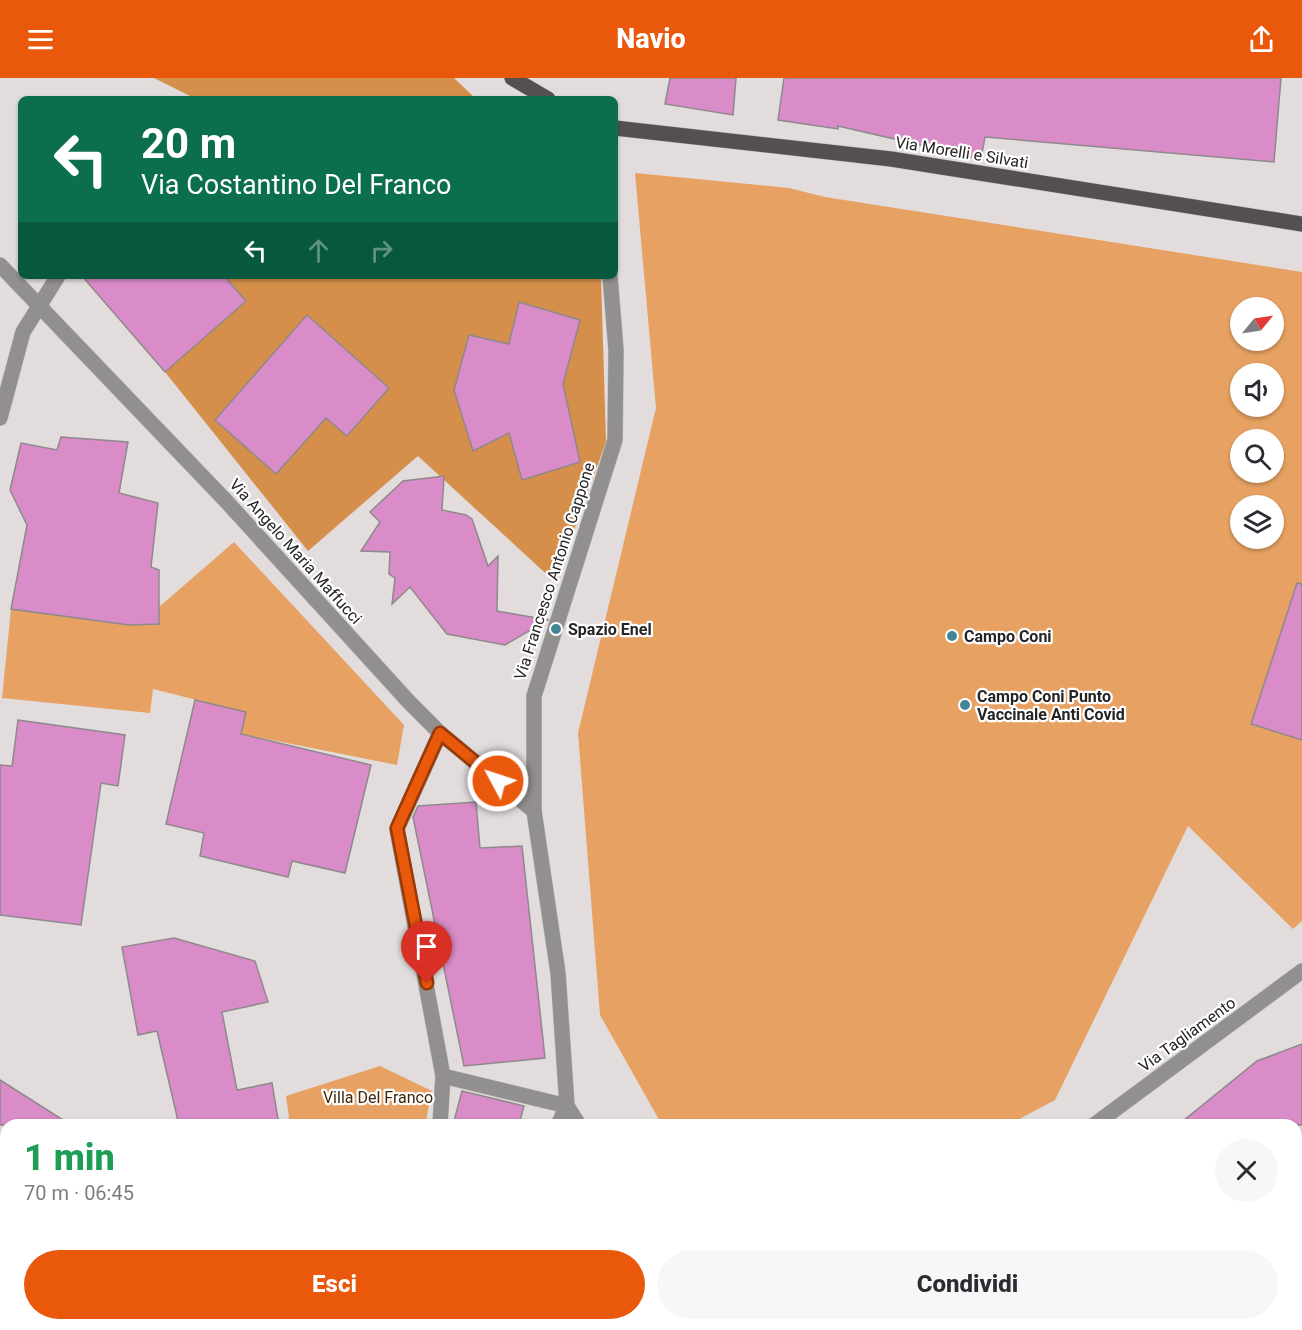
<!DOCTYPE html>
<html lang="it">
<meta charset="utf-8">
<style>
:root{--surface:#fff;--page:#f7f7f7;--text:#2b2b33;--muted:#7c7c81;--accent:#ea580c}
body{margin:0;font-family:Roboto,sans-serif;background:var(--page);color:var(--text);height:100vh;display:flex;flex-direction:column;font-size:22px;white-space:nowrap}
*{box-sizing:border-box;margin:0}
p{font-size:20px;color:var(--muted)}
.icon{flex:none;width:33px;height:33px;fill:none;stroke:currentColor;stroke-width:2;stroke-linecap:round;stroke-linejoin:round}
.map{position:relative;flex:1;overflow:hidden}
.side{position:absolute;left:0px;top:1041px;width:1302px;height:212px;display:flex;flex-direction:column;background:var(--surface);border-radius:18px 18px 0 0;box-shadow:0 2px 4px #0004}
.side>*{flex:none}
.guide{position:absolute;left:18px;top:18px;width:600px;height:183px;border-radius:9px;box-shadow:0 2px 4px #0004;background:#0b6e4f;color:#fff;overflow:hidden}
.needle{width:39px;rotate:60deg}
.tools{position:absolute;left:1230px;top:219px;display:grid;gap:12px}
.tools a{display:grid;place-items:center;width:54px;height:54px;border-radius:50%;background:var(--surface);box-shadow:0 2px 4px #0004;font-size:30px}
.pin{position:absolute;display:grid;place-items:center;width:51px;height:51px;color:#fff;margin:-62px -26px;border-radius:50% 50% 50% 0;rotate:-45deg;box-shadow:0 0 6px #0007}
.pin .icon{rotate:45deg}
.me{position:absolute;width:66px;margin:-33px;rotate:310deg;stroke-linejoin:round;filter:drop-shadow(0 0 4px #0008)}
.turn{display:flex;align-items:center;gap:21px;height:126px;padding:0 24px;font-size:27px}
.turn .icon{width:78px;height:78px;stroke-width:2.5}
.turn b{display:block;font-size:42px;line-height:51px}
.lanes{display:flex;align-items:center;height:57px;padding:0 24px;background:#0003;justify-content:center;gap:30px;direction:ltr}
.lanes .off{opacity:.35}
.round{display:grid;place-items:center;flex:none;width:63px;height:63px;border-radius:32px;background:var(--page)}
.head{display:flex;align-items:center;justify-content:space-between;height:102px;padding:0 24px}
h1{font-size:36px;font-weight:800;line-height:45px;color:#1e9e55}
.action{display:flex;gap:12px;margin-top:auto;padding:12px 24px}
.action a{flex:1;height:69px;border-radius:36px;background:var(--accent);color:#fff;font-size:24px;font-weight:800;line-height:69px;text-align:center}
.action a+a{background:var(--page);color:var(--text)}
header{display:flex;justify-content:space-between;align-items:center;height:78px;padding:0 24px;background:var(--accent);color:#fff;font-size:27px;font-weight:800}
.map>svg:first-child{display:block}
.green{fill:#e7a263;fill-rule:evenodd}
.forest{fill:#d68f4b}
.building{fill:#d98cc7;stroke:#8e898c;stroke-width:1.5}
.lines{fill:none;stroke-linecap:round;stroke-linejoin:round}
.minor-casing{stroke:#bcb7b8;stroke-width:16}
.major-casing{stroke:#bcb7b8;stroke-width:16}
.minor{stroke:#928f8f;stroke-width:15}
.major{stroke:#54504f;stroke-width:15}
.route-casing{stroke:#983908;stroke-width:15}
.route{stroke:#ea580c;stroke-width:10}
.poi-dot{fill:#448497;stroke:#fff;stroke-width:2}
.labels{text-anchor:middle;stroke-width:4.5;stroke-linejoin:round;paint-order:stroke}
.street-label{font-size:16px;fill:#252323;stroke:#fff}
.poi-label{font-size:16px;font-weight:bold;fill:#252323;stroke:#fff;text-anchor:start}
.park-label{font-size:16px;fill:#422608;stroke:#fff}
</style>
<header><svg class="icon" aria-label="menu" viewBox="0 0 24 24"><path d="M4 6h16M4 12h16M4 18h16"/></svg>Navio<svg class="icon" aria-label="share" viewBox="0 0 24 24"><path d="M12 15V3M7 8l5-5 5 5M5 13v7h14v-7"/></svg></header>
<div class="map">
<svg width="1302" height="1252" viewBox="0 0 1302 1252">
<rect width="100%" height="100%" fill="#e2dcdd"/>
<g class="green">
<path d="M635,95L789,110L825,119L1302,194V843L1293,851L1188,748L1055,1022L1008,1047H662L600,937L578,655L656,330ZM1240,230H1274V262H1240ZM1240,296H1274V328H1240ZM1240,362H1274V394H1240ZM1240,428H1274V460H1240Z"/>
<polygon points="234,464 404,647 397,687 241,656 245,634 153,611 150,635 2,620 11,531 158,546 159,529"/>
<polygon points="380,988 432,1013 425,1047 290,1047 286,1018"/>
<polygon points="212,1247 370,1246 370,1247 368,1252 221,1252"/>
</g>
<g class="forest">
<polygon points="154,0 454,0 476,21 196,21"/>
<polygon points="224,198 601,198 606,364 555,504 418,378 308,473 165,294 246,223"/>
</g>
<g class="building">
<polygon points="670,0 736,0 733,37 665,26"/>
<polygon points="784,0 1281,0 1274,84 985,59 981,81 838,48 838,51 778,42"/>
<polygon points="82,198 224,198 246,223 165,294"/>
<polygon points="519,224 580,242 563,306 580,384 522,402 509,355 473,373 454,312 469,257 509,266"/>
<polygon points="307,237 389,310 347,358 326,340 276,396 215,342"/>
<polygon points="61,359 128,364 119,415 158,425 151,489 159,492 159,546 129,547 11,531 27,447 10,412 21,365 57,372"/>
<polygon points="444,398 442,432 466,437 472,441 488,488 498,478 497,533 548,542 505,567 447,556 410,509 392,526 395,500 389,496 390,474 361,473 380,444 370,434 403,403"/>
<polygon points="1297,505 1302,506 1302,662 1251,646"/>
<polygon points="195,622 246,634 241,656 371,687 345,795 292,783 288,799 200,778 204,755 166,746"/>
<polygon points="18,642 125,657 118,708 101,705 81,847 0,837 0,687 12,688"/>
<polygon points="476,724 480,770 522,768 545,980 464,988 413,739 418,728"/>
<polygon points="174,860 255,883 268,924 222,934 237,1012 272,1005 279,1047 179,1047 157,953 138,957 122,869"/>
<polygon points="1302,966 1302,1047 1178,1047 1257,983"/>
<polygon points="0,1002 71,1047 0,1047"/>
<polygon points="462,1013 524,1028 519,1047 453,1047"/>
</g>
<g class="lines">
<defs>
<g id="minor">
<polyline points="0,187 226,423 409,624 440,655 534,733"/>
<polyline points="0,340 23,254 58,198"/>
<polyline points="443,998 567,1028"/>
<polyline points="567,1028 579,1047"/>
<polyline points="440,1047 443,998 397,751 440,655"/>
<polyline points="558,1047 567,1028 558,895 534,733 534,618 615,362 616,272 610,198"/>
<polyline points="1094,1047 1302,893"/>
<polyline points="0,1176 6,1179"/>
<polyline points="137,1246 148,1252"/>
<polyline points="714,1246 718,1252"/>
<polyline points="1023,1246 1027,1252"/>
<polyline points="386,1252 388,1246"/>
<polyline points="493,1252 494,1246"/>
<polyline points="817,1252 825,1246"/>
</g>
<g id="major">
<polyline points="512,0 548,21"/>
<polyline points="615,50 891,81 1302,146"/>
</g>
</defs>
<use href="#minor" class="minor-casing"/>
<use href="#major" class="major-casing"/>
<use href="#minor" class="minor"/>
<use href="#major" class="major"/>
</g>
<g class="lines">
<defs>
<polyline id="route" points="427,905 397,750 440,655 498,703"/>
</defs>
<use href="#route" class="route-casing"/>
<use href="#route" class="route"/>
</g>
<g class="poi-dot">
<circle cx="556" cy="551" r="6"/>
<circle cx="952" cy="558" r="6"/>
<circle cx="965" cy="627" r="6"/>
</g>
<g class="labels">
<g class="street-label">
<text transform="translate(962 74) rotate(9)" y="6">Via Morelli e Silvati</text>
<text transform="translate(296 473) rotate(48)" y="6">Via Angelo Maria Maffucci</text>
<text transform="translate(554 493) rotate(-72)" y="6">Via Francesco Antonio Cappone</text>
<text transform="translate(1187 956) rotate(-36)" y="6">Via Tagliamento</text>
</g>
<g class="poi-label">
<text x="568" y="557">Spazio Enel</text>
<text x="964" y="564">Campo Coni</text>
<text x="977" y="624">Campo Coni Punto<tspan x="977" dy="18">Vaccinale Anti Covid</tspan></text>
</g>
<g class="park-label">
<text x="378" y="1025">Villa Del Franco</text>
</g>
</g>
</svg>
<div class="tools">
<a><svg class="needle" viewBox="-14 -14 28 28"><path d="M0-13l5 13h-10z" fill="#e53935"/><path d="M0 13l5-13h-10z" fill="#7c7c81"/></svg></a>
<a><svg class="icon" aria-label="sound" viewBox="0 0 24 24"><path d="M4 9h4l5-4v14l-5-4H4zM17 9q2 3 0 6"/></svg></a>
<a><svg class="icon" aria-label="search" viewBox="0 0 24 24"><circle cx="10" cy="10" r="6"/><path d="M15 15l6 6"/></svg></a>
<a><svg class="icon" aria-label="layers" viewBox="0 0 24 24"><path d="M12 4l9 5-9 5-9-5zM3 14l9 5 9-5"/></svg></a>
</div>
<div class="pin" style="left:427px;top:905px;background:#d93025"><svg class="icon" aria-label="arrive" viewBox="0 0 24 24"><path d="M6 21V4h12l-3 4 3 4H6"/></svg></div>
<svg class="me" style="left:498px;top:703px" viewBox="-20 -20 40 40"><circle r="17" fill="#ea580c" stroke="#fff" stroke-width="3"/><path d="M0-11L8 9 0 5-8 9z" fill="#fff"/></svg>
<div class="guide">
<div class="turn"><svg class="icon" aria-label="left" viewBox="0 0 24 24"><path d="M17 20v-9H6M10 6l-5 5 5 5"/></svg><div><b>20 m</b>Via Costantino Del Franco</div></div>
<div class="lanes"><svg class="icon" aria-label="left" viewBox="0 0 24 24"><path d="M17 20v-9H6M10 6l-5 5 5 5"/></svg><svg class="icon off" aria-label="ahead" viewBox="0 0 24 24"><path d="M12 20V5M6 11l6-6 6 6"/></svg><svg class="icon off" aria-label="right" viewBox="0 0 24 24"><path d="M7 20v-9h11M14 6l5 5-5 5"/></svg></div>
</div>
<section class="side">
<div class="head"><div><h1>1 min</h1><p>70 m · 06:45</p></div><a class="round"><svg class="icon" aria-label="close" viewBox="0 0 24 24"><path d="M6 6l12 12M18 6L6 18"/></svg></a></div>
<div class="action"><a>Esci</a><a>Condividi</a></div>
</section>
</div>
